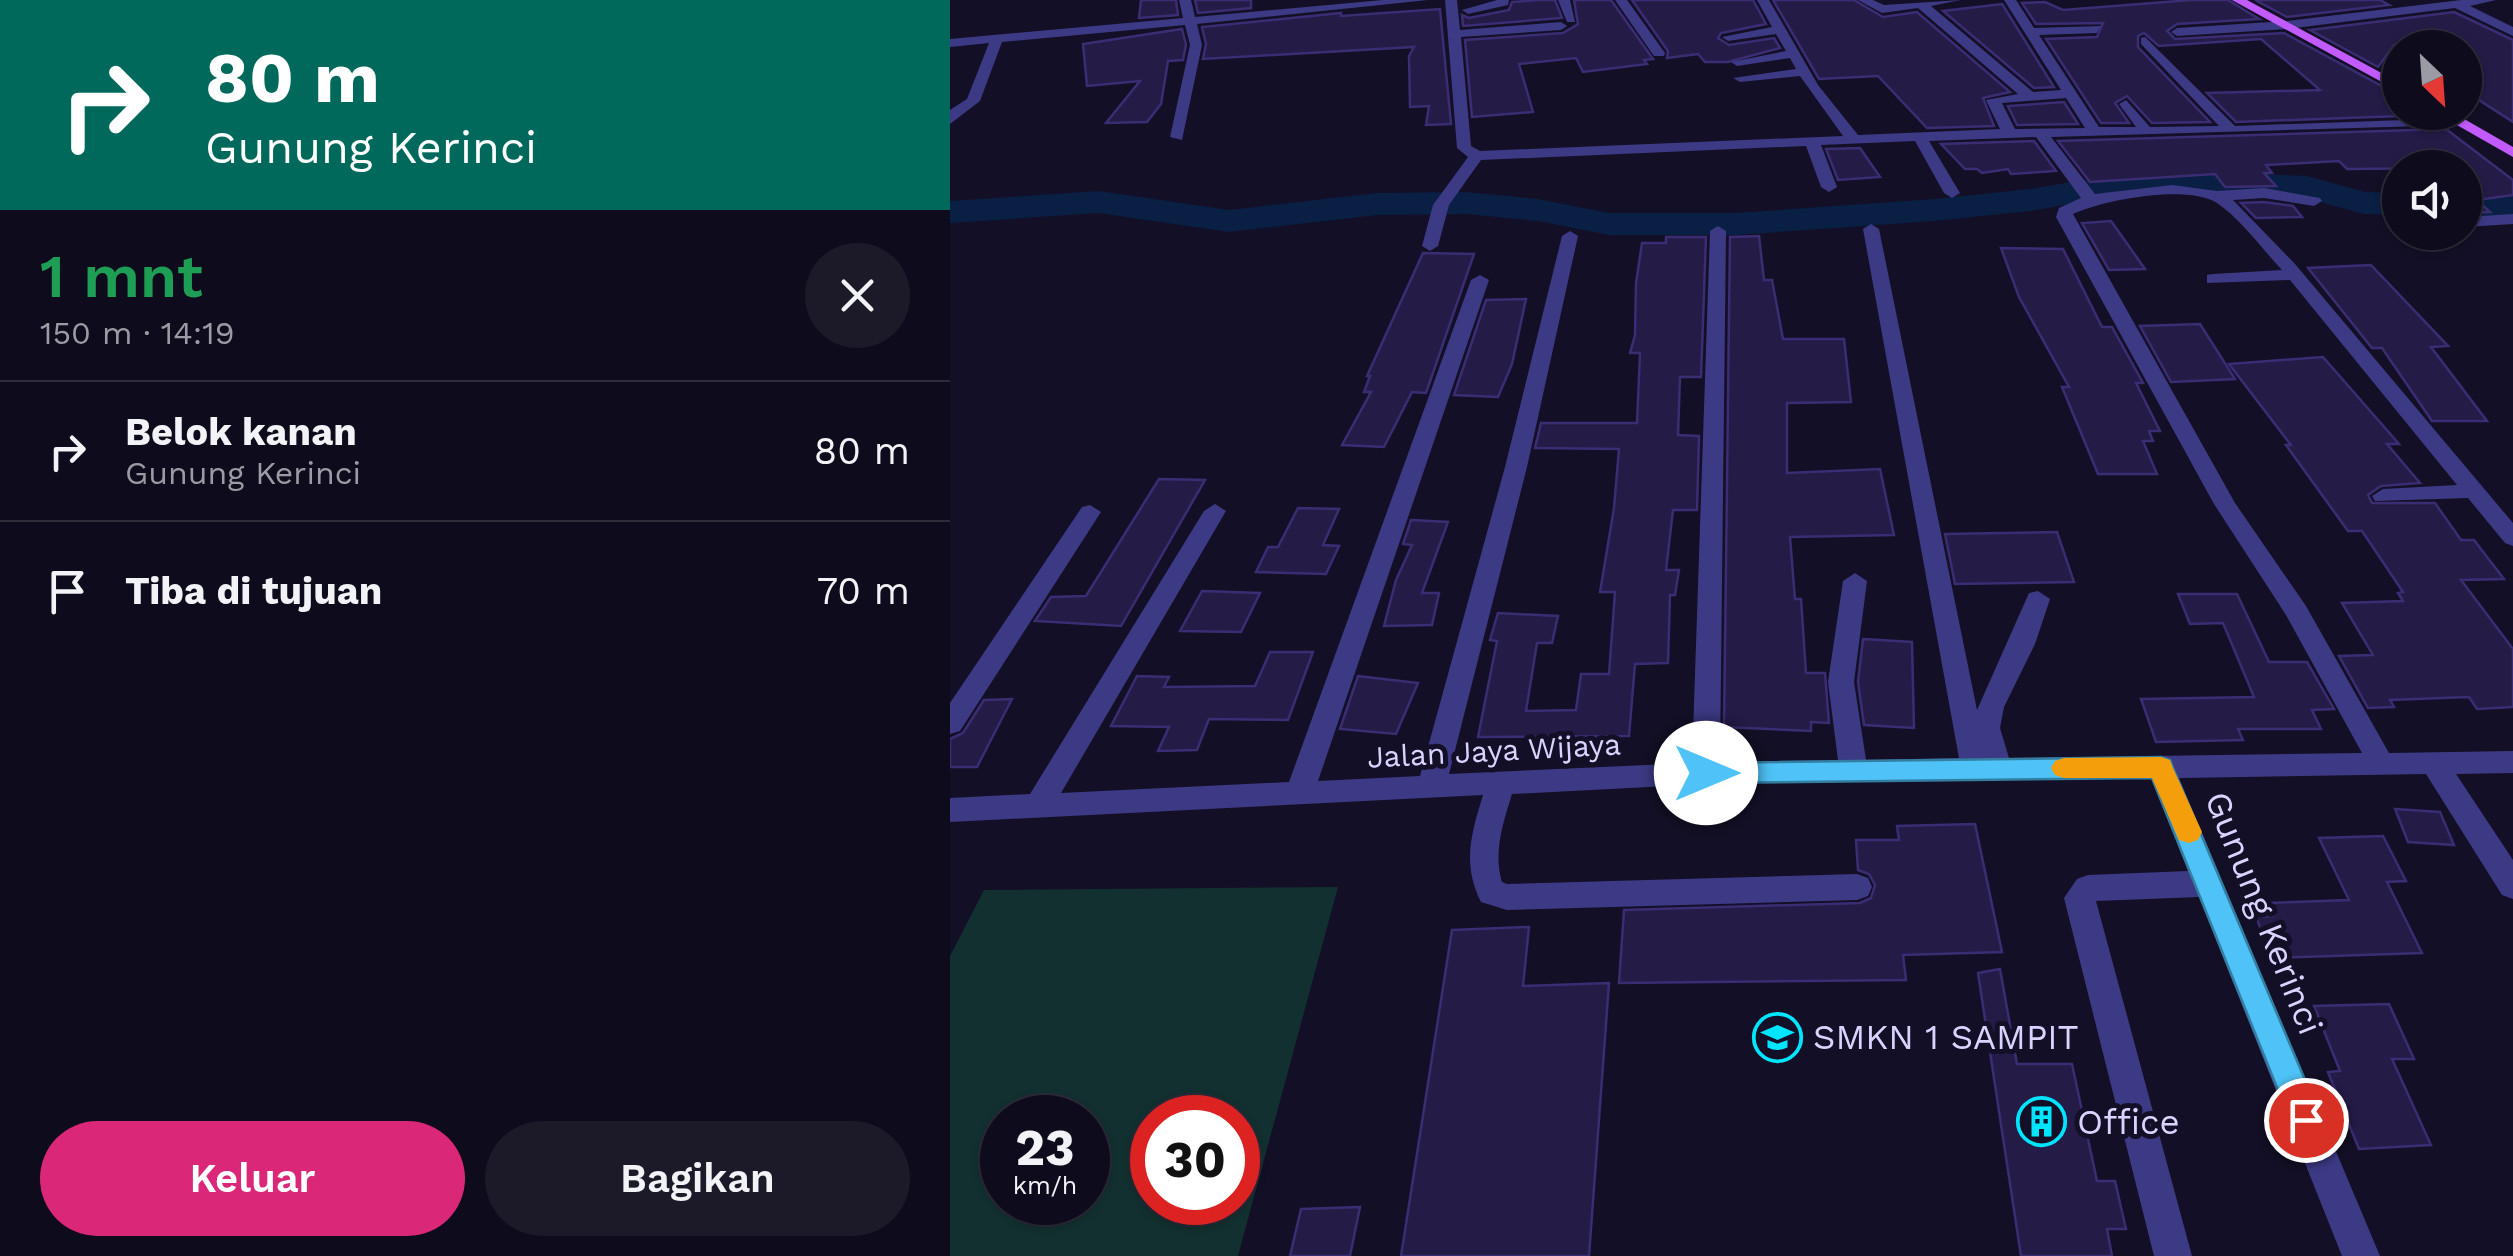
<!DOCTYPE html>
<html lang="id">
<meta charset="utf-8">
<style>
:root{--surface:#0e0b1c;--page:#1c1929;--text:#f1f3f6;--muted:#9b9ba3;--line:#2e2b3b;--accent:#db2777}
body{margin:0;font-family:"Work Sans",sans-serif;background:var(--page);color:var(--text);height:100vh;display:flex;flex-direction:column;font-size:38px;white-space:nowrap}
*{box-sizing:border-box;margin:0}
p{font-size:32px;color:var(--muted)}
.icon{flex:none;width:55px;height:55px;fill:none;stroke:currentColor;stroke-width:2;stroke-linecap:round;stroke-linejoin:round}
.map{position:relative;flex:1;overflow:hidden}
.panel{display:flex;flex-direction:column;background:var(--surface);width:950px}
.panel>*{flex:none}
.hud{background:#00695c;color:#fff;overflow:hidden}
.needle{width:65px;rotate:155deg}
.buttons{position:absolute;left:1432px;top:30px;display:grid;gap:20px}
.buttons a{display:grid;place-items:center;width:100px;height:100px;border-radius:50%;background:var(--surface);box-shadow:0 2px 8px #0004,0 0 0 2px var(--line);font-size:50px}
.speed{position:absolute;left:30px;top:1095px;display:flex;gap:20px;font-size:50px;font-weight:700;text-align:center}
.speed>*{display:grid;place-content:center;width:130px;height:130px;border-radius:50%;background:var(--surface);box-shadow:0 2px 8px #0004,0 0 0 2px var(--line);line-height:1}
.speed small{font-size:25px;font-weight:400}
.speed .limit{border:15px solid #d22;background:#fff;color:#111}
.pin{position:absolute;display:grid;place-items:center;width:85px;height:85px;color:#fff;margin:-42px;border:5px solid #fff;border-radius:50%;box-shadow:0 2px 10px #0007}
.me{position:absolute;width:110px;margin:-55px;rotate:90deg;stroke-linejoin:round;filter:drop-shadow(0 0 8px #0008)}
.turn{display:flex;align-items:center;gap:35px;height:210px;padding:0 40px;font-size:45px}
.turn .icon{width:130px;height:130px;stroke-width:2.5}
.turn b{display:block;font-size:70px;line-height:85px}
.round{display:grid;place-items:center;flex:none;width:105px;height:105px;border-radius:52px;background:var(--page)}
.headline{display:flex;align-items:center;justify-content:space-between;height:170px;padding:0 40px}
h1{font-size:60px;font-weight:600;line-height:75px;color:#1e9e55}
.primary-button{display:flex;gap:20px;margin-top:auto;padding:20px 40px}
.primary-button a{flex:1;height:115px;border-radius:60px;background:var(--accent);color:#fff;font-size:40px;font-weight:600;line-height:115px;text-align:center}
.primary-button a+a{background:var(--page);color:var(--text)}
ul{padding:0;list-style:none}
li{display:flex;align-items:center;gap:30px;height:140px;padding:0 40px;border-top:2px solid var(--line)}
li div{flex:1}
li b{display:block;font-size:38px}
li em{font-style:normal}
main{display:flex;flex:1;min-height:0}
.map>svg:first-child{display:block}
.green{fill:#12302f;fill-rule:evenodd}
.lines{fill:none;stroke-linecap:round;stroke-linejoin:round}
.river{fill:#0a1f44;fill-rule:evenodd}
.building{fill:#241b47;stroke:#3b2d73;stroke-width:2.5}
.minor{fill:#3d3a85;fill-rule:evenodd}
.major{fill:#c25bff;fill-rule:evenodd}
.route{fill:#4fc3f7;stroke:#337fa1;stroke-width:2.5}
.slow{fill:#f59e0b}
.labels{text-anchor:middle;stroke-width:10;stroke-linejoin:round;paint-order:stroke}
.street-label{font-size:30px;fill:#d9d4ff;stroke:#130f26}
.near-street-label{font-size:35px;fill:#d9d4ff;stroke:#130f26}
.near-poi-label{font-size:35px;fill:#d9d4ff;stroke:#130f26;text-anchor:start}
</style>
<main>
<section class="panel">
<div class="hud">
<div class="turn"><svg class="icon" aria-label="right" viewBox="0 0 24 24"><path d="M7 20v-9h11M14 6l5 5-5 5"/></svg><div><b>80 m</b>Gunung Kerinci</div></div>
</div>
<div class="headline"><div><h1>1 mnt</h1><p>150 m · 14:19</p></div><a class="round"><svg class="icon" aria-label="close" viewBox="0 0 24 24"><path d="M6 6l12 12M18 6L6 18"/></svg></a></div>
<ul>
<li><svg class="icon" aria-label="right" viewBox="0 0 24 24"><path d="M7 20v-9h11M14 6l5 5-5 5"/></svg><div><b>Belok kanan</b><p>Gunung Kerinci</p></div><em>80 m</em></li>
<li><svg class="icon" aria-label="arrive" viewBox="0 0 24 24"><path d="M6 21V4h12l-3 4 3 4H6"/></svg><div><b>Tiba di tujuan</b></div><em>70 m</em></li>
</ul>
<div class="primary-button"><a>Keluar</a><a>Bagikan</a></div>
</section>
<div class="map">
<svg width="1563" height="1256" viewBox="0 0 1563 1256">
<rect width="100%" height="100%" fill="#130f26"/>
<path class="green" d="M388,887L288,1256H0V956L34,890ZM52,1118H138V1202H52ZM202,1118H288V1202H202Z"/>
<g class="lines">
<g class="river">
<polygon points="1237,171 1357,176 1415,192 1450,193 1450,215 1414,214 1355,198 1237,193 1167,196 1080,211 984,221 786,235 659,235 588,221 516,214 427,215 279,232 149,213 0,223 0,201 149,191 279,210 427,193 516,192 588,199 659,213 786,213 984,199 1080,189 1167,174"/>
<rect x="1515" y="196" width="48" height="22"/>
</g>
</g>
<g class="building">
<polygon points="191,0 226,0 228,15 189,18"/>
<polygon points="245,0 301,0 301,8 248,13"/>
<polygon points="589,0 605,0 612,18 513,26 512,15 519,18 559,10 562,2"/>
<polygon points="624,0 661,0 703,59 694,60 697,64 633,72 626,58 569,64 583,112 522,117 515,40 613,33 628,24"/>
<polygon points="682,0 803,0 816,24 771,33 768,38 779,45 824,38 830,48 778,62 755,62 748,54 717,58 718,51"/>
<polygon points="823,0 904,0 933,17 967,12 1060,92 1033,98 1044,126 977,128 928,76 869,79"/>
<polygon points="1241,0 1278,0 1309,19 1227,24 1217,31 1225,39 1334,33 1450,96 1450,116 1286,122 1257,93 1370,90 1311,39 1209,46 1194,33 1188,36 1188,47 1260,122 1202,123 1177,96 1165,103 1179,123 1151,123 1096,39 1147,37 1153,23 1086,24 1072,3 1095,2 1113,10"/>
<polygon points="1305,0 1430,0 1439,5 1337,17"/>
<polygon points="1052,4 1104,87 1084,88 993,11"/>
<polygon points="490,9 501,124 476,125 479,106 460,107 459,56 464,47 253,59 256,44 252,27 391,13 391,16"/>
<polygon points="1504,12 1563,40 1563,122 1515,91 1515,48 1444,45 1428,67 1360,30"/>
<polygon points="232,29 236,45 233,60 218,61 211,104 197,122 156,123 190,81 137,86 133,44"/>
<polygon points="1114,102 1128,124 1067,125 1058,106"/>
<polygon points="1496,129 1563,180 1563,195 1527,200 1540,212 1515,213 1515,168 1397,169 1389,161 1316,165 1322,173 1314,173 1326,186 1275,187 1265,174 1140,182 1108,141"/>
<polygon points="1084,141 1106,171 1061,174 1058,169 1032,173 1027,169 1015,169 991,144"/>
<polygon points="910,148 930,177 888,180 876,149"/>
<polygon points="1314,202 1343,206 1352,217 1306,218 1291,203"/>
<polygon points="1161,221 1195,269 1159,270 1132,223"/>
<polygon points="809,236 814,280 822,280 833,339 894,339 901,402 837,403 837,473 930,469 944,535 840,537 845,599 851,599 856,673 875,673 879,723 861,722 861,731 774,727 780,237"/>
<polygon points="716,237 756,237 751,377 730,377 728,435 749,436 747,510 723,510 716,570 729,570 725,595 720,595 718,663 685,664 679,736 528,737 547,641 540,640 548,613 608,616 602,643 587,643 576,711 626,710 631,674 659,674 665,592 650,592 664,508 669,449 585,448 591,423 687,423 690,353 680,353 685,335 686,283 692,243 716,243"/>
<polygon points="1051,248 1113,249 1152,327 1162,327 1193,383 1186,383 1210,431 1199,431 1203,441 1193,441 1207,474 1148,474 1112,387 1119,387 1069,297"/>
<polygon points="473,253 524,254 476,393 462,392 434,447 392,445 421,392 414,392 420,376 417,376"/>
<polygon points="1421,265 1498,346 1481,347 1537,421 1482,421 1432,348 1422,348 1358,268"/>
<polygon points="576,299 562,364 548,397 504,395 536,300"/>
<polygon points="1250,324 1285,379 1221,382 1190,326"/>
<polygon points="1373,357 1449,444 1437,444 1470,483 1431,486 1418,495 1422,503 1485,503 1511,540 1524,540 1554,579 1511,580 1563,649 1563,707 1527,709 1519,697 1440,700 1444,707 1418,708 1389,656 1423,655 1392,603 1453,601 1448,593 1453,592 1412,531 1398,531 1336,445 1341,445 1279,364"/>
<polygon points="209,479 255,480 171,626 85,621 101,597 136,596"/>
<polygon points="348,508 389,509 373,545 389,546 376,574 306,572 318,547 328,547"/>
<polygon points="461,520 498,522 472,593 489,593 482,625 434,626 446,580 462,545 453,544"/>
<polygon points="1107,532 1124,582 1005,584 995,534"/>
<polygon points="252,591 310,593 291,632 230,631"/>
<polygon points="1228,594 1287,594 1319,662 1357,662 1384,709 1362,710 1371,729 1288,729 1293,740 1206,742 1191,699 1304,697 1273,623 1240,624"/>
<polygon points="913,639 962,642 964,728 914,725 908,682"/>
<polygon points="320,652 363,652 338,720 259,719 247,750 208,751 219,727 161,726 187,676 219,677 214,687 305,686"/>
<polygon points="408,676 468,683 446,734 390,729"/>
<polygon points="62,699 27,767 0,767 0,739 13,733 34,700"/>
<polygon points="1445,809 1490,812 1504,845 1458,842"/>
<polygon points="1025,824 1052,952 953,955 956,980 669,983 674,910 910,903 921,898 925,885 919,874 908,870 906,840 949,840 947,826"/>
<polygon points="1433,836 1456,881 1437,882 1472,953 1322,958 1306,917 1323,916 1318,903 1399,900 1369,838"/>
<polygon points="579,927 573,986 659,983 639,1256 451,1256 502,930"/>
<polygon points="1050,969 1067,1064 1122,1064 1147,1181 1165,1181 1176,1229 1157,1229 1162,1256 1071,1256 1028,973"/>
<polygon points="1439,1004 1464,1059 1442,1059 1481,1145 1409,1149 1378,1072 1390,1071 1364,1006"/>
<polygon points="410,1207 400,1256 340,1256 351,1209"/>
</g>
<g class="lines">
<g class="minor">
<polygon points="229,0 241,0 245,17 433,0 478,0 247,24 252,45 232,140 220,137 240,45 235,25 52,42 30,101 0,124 0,110 17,99 39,43 0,47 0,39 233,18"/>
<path d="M495,0H507L510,30L611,22L617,26L611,30L511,37L521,146L530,151L893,136L850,76L790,82L783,78L846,69L840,58L787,66L781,62L836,51L826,34L778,41L772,37L822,27L807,0H819L868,85L908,135L1050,129L1036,100L1068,94L968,8L932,13L908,0H923L934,5L1011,0L981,6L1083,92L1111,90L1054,0H1066L1084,28L1151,26L1147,33L1089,35L1149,127H1186L1169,104L1176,100L1200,127L1269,126L1191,44V38L1195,37L1285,126L1511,118V124L1506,125L1101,137L1145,194L1222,185L1267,191L1314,188L1370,198L1372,201L1364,206L1314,198L1283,200L1345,264L1563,523V546L1555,543L1518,498L1425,501L1422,496L1433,489L1507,485L1340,280L1257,283V275L1263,274L1332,270C1312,249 1291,219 1267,203C1237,184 1153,200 1123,214L1285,503L1356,606L1439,753L1563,751V773L1506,774L1563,860V899L1552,895L1476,774L1229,778L1430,1256H1392L1249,897L1146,901L1242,1256H1204L1114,898L1127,879L1138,875L1238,871L1201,778L756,784L562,794C553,823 543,853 552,882L557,884L907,874L918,878L922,887L918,896L907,900L557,910L531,902C512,864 521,834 533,795L0,822V798L80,794L254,511L265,504L276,511L111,793L339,782L521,280L530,275L539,280L368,781L470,776L555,467L612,236L620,231L628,236L577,467L499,774L742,763L760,231L768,226L776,231L770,762L888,760L878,682L893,581L905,573L917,581L904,682L916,760L1009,758L913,229L921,224L929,229L1027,710L1079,593L1088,591L1100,599L1085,644L1054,707L1050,728L1059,758L1412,753L1336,615L1264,504L1106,217L1109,208L1131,198L1086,137L979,141L1010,193L1002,198L994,193L965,141L871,145L887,187L879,192L871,187L856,146L531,160L499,205L488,246L480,251L472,246L483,205L518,157L507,148ZM1116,98L1135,128L1065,129L1052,103Z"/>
<polygon points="547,0 559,0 558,5 518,14 512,10"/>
<polygon points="608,0 620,0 625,22 617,22"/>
<polygon points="665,0 677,0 715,53 714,56 704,56"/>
<polygon points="1511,0 1546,0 1520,6 1563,27 1563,36 1505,8 1337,29 1227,36 1221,32 1227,28 1337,21"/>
<polygon points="1563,214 1563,224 1515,227 1515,217"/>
<polygon points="140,505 151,512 10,731 0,734 0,703 132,507"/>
</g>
<g class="major">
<polygon points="1282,0 1297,0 1450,83 1450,92"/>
<polygon points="1484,112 1502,112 1563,147 1563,157"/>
</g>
</g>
<polygon class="route" points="1211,757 1220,760 1223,768 1372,1120 1368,1132 1356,1137 1345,1132 1202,778 756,783 746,780 743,773 746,766 756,763"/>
<polygon class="slow" points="1211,757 1220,760 1223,768 1252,832 1248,840 1239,843 1229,840 1202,778 1114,778 1105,775 1101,768 1105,761 1114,758"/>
<defs>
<symbol id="school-ring" viewBox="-11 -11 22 22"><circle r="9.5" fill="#130f26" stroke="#00e5ff" stroke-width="1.5"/><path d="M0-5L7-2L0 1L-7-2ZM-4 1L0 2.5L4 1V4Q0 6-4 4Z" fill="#00e5ff"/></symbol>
<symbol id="building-ring" viewBox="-11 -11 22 22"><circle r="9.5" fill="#130f26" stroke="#00e5ff" stroke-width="1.5"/><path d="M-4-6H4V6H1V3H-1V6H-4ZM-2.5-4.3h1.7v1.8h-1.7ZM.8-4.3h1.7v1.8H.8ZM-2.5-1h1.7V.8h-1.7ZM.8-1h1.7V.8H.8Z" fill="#00e5ff"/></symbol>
</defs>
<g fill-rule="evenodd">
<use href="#school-ring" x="800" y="1010" width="55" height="55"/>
<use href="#building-ring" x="1064" y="1094" width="55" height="55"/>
</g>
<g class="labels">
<g class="street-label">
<text transform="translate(544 751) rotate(-3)" y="10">Jalan Jaya Wijaya</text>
</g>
<g class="near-street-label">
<text transform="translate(1314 913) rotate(68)" y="12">Gunung Kerinci</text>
</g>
<g class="near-poi-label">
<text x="863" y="1049">SMKN 1 SAMPIT</text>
<text x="1127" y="1134">Office</text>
</g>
</g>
</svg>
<div class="buttons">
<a><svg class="needle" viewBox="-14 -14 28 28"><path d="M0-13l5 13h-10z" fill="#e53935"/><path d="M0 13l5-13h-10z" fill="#9b9ba3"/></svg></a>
<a><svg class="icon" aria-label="sound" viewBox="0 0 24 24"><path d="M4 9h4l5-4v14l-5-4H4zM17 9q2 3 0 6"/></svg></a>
</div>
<div class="speed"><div>23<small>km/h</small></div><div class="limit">30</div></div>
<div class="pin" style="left:1356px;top:1120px;background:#d93025"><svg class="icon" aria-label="arrive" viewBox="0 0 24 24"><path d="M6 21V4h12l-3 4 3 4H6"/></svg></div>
<svg class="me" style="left:756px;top:773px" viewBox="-20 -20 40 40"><circle r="19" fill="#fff"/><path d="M0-13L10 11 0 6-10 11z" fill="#4fc3f7"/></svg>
</div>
</main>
